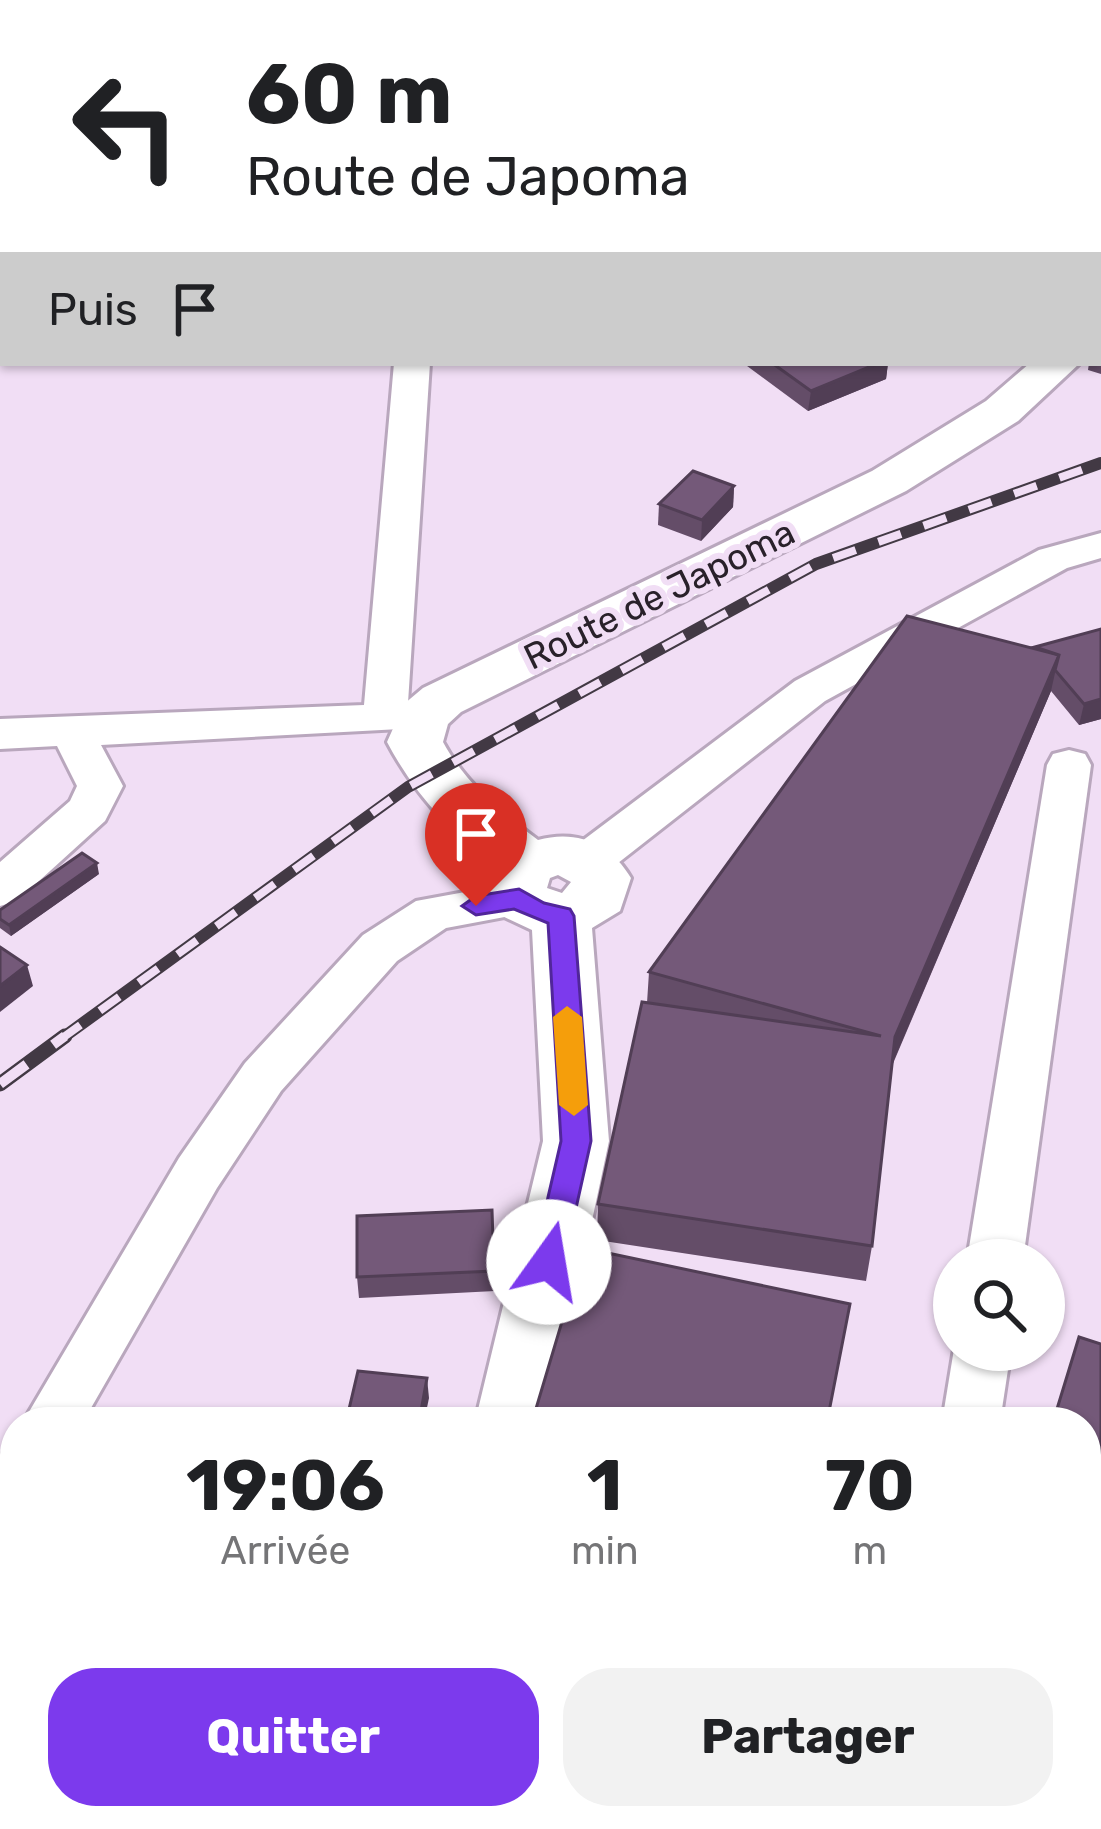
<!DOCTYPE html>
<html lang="fr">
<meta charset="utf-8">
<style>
:root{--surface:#fff;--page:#f2f2f2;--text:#202124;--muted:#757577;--accent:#7c3aed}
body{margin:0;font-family:Rubik,sans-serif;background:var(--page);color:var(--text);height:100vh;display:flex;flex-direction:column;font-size:45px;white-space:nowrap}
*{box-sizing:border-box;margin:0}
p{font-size:39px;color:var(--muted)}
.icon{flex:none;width:66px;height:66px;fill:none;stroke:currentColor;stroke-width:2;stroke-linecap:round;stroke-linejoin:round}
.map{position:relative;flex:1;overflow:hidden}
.drawer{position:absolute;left:0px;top:1407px;width:1101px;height:423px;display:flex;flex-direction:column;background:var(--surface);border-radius:48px 48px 0 0;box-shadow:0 3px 9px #0004}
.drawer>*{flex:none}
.banner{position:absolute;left:0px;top:0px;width:1101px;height:366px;box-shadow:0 3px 9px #0004;background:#fff;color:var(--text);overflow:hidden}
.buttons{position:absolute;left:933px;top:1239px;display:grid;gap:24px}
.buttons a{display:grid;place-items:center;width:132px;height:132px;border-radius:50%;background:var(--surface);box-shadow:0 3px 9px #0004;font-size:60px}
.pin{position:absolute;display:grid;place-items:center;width:102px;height:102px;color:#fff;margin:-123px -51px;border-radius:50% 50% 50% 0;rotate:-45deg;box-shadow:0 0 12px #0007}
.pin .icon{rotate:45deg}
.me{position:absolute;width:132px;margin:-66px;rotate:13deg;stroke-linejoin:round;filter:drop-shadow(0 0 9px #0008)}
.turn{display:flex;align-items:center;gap:42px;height:252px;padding:0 48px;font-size:54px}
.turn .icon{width:156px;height:156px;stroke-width:2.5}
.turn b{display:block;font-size:84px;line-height:102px}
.then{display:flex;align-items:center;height:114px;padding:0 48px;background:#0003;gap:24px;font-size:45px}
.eta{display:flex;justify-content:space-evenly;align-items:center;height:204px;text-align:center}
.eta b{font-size:72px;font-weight:700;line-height:84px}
.button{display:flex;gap:24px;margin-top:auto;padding:24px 48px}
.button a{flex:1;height:138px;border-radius:48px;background:var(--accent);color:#fff;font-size:48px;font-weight:700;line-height:138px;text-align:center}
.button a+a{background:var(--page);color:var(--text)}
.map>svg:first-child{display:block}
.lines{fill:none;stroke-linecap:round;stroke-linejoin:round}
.minor-casing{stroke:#b9a7bd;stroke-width:6}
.tertiary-casing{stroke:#b9a7bd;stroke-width:6}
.minor{fill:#fff;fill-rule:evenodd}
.tertiary{fill:#fff;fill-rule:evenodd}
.rail-far1-casing{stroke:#423944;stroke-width:12}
.rail-casing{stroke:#423944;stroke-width:15}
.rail-far1{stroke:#f1def5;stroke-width:8;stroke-dasharray:24;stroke-linecap:butt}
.rail{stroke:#f1def5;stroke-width:10;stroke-dasharray:33;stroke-linecap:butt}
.wall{fill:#644d68}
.shaded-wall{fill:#513e55}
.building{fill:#745979;stroke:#513e55;stroke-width:3}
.route{fill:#7c3aed;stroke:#51269a;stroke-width:3}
.slow{fill:#f59e0b}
.labels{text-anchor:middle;stroke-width:12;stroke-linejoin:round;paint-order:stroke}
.street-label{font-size:36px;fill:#29212a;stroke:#f1def5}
</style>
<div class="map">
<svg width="1101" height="1829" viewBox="0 0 1101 1829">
<rect width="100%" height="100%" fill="#f1def5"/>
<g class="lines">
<defs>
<g id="minor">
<polygon points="848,0 885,0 887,3 850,3"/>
<rect x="1098" y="53" width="3" height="18"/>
<polygon points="394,363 430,363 408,703 438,707 445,717 438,727 101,745 123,786 105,821 17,901 0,906 0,862 70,801 77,786 57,746 0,749 0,719 364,705"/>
<polygon points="1101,533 1101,558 1067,568 825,701 604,874 587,878 570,874 564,862 570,850 795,681 1039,550"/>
<polygon points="1069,750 1085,754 1091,765 1023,1260 967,1260 1047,765 1053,754"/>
<polygon points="519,882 536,887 543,899 536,911 446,928 397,961 281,1091 217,1188 83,1422 23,1422 179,1158 245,1063 363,935 416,901"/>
<polygon points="954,1349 1011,1350 1000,1422 942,1422"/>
<polygon points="15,1449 15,1520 0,1525 0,1455"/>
<polygon points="878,1815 946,1815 944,1829 876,1829"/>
</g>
<g id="tertiary">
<polygon points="1098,310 1101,310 1098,340"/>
<path d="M1030,363H1080L1018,421L906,491L461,712L448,724L443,742C465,783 501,812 538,840C577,829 611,844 631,878L620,911L592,928L609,1141L549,1422H475L543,1141L532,930L498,914L486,879L494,866C449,831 414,793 387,742L404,704L423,688L872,471L986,401ZM558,875L571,882L562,893L547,888L550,878Z"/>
<polygon points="381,1815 465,1815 462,1829 378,1829"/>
</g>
</defs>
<use href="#minor" class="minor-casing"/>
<use href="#tertiary" class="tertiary-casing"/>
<use href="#minor" class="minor"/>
<use href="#tertiary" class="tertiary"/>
<defs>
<polyline id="rail-far1" points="61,1039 408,787 816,564 1101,463"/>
<polyline id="rail" points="0,1084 65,1036"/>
</defs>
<use href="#rail-far1" class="rail-far1-casing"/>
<use href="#rail" class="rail-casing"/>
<use href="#rail-far1" class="rail-far1"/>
<use href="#rail" class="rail"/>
</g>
<g class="wall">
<polygon points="392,0 445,0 443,3"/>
<polygon points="952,0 1029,0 1027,3 951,3"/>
<polygon points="3,98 3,134 0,134 0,101"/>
<rect x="0" y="148" width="3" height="49"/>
<polygon points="1098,350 1101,350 1101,374 1088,370 1089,363 1098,363"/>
<polygon points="743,363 888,363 886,379 808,411"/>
<polygon points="734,486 733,507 701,541 658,525 659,504"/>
<polygon points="1101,629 1101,719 1079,725 1051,691 892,1066 872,1246 866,1281 597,1240 598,1204 647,1003 649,972 1035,649"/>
<polygon points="99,874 11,936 0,928 0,910"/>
<polygon points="492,1210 495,1291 359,1298 357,1277"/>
<polygon points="1101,1344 1101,1645 1086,1639 1086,1422"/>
</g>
<g class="shaded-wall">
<polygon points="879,363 888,363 886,379 808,411 811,391"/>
<polygon points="734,486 733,507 701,541 702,520"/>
<polygon points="1059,655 1051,691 888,1074 895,1037"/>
<polygon points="1101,699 1101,719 1079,725 1084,704"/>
<polygon points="97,863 99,874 11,936 9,925"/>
<polygon points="27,965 33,986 0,1012 0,986"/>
<polygon points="427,1378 429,1398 424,1422 419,1422"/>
</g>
<g class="building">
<polygon points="7,0 50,0 49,3 6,3"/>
<polygon points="124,0 186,0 186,3 123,3"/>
<polygon points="485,0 493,0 522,3 483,3"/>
<polygon points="667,0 750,0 747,3 664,3"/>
<polygon points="989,0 1019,0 1017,3 995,3 988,2"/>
<polygon points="3,98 3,116 0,116 0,101"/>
<rect x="0" y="148" width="3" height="30"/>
<polygon points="772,363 879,363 811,391"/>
<polygon points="693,471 734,486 702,520 659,504"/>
<polygon points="907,616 1059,655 895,1037 872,1246 598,1204 642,1002 881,1036 649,972"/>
<polygon points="1101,629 1101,699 1084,704 1055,670 1059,655 1035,647"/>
<polygon points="82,853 97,863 9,925 0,919 0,910"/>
<polygon points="0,947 27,965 0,986"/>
<polygon points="492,1210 494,1271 357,1277 357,1216"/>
<polygon points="584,1248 850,1304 827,1422 532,1422"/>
<polygon points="1079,1337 1101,1344 1101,1615 1086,1609 1086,1422 1053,1422"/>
<polygon points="358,1371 427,1378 419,1422 346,1422"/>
<polygon points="60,1815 152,1815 185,1829 53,1829"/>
<polygon points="208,1815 236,1815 262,1829 199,1829"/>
<polygon points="1027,1815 1042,1815 1075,1829 1023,1829"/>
<polygon points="281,1822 347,1826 347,1829 280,1829"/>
</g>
<polygon class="route" points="519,889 544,903 570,909 574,916 591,1141 564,1262 549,1275 533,1262 561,1141 548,923 514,909 476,915 462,906 476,896"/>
<polygon class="slow" points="567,1006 582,1017 588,1105 574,1116 559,1105 553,1017"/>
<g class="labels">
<g class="street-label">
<text transform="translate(659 594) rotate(-26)" y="13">Route de Japoma</text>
</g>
</g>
</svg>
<div class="buttons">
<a><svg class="icon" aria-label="search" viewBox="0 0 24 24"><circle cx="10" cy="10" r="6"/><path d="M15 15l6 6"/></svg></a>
</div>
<div class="pin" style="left:476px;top:906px;background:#d93025"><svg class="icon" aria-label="arrive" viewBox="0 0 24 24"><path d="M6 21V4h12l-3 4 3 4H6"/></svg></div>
<svg class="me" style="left:549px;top:1262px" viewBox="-20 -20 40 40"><circle r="19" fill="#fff"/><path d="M0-13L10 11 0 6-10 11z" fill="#7c3aed"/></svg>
<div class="banner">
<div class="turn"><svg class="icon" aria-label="left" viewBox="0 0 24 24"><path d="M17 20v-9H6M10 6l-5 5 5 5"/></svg><div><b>60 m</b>Route de Japoma</div></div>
<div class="then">Puis<svg class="icon" aria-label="arrive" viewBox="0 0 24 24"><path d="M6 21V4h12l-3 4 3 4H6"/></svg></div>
</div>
<section class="drawer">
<div class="eta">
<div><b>19:06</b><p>Arrivée</p></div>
<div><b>1</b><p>min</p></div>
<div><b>70</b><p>m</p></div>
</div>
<div class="button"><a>Quitter</a><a>Partager</a></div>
</section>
</div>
